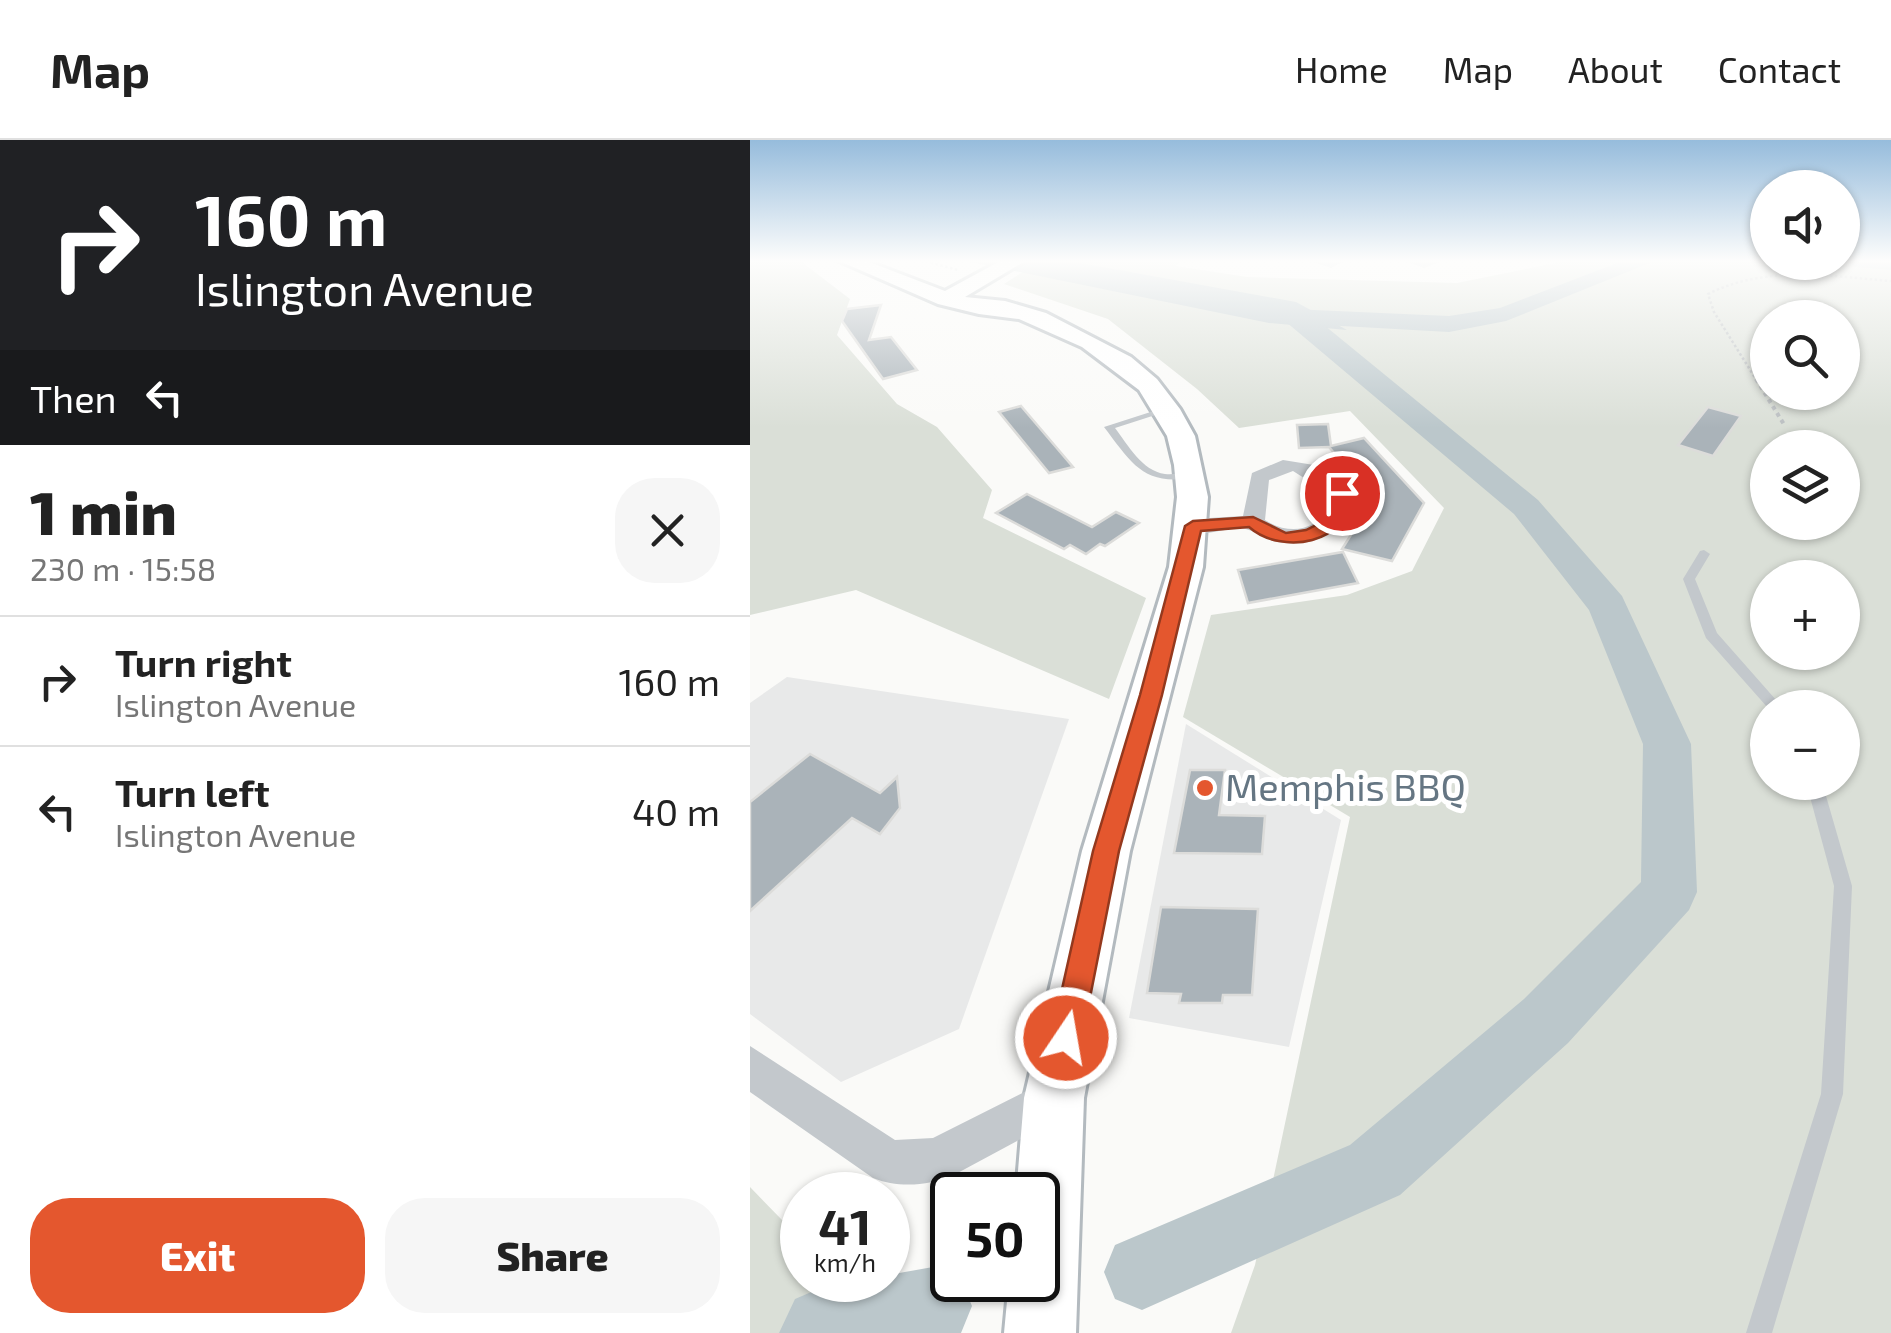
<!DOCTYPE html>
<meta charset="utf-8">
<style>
:root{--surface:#fff;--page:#f6f6f6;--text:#222;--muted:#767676;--line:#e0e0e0;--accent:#e4572e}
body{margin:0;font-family:"Exo 2",sans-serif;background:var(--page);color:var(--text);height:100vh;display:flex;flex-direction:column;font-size:38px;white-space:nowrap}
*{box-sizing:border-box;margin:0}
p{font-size:32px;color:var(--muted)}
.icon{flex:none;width:55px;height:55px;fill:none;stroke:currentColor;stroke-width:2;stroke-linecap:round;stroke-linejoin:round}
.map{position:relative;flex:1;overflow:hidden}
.drawer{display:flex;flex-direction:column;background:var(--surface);width:750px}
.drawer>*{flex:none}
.top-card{background:#202124;color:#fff;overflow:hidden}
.buttons{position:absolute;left:1000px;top:30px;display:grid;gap:20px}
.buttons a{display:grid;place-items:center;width:110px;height:110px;border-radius:50%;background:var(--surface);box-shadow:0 2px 8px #0004;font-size:50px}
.speed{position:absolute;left:30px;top:1032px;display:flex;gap:20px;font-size:50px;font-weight:700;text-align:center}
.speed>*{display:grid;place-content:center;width:130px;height:130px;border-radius:50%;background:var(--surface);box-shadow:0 2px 8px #0004;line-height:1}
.speed small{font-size:25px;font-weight:400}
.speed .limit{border:5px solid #111;border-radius:15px;background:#fff;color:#111}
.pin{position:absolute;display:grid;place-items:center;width:85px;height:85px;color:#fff;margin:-42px;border:5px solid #fff;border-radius:50%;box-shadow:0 2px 10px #0007}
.me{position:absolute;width:110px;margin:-55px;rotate:12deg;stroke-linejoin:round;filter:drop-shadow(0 0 8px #0008)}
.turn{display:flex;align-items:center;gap:35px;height:210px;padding:0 30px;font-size:45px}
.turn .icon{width:130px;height:130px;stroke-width:2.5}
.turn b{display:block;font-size:70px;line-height:85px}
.then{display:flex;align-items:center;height:95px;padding:0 30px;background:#0003;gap:20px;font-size:38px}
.round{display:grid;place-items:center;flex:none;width:105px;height:105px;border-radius:40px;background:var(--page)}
.overview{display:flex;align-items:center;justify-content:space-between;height:170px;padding:0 30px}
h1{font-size:60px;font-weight:800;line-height:75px}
.button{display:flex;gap:20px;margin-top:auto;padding:20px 30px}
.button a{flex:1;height:115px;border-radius:40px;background:var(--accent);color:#fff;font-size:40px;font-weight:800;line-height:115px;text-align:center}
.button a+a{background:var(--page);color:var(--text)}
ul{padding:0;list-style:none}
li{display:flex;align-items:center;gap:30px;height:130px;padding:0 30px;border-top:2px solid var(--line)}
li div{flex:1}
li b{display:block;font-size:38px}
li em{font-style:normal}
header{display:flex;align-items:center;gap:60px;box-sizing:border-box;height:140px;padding:0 50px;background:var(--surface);border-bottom:2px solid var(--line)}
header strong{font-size:48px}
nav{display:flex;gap:55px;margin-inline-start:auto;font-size:35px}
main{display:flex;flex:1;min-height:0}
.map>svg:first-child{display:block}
.built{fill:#e8e9e9}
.green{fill:#dadfd7;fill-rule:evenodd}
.water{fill:#bbc7cb}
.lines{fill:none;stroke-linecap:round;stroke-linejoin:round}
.river{fill:#bbc7cb;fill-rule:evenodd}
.building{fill:#aab3b9;stroke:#dcdcda;stroke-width:2.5}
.secondary-casing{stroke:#b3babf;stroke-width:6}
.path-far1{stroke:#bbbfc2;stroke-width:2.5;stroke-dasharray:2.5 2.5;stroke-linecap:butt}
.path{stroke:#bbbfc2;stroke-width:4;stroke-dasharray:4 4;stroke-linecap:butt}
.lane{fill:#c3c8cc;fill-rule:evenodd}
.street{fill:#c3c8cc;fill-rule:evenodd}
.secondary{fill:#fff;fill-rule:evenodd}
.route{fill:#e4572e;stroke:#94391e;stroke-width:2.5}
.poi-dot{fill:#e4572e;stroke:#fff;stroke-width:4}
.labels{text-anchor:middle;stroke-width:10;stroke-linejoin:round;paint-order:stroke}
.poi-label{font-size:38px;fill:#657683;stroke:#fff;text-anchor:start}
</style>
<header>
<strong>Map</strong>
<nav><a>Home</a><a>Map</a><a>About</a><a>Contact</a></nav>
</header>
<main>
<section class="drawer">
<div class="top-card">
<div class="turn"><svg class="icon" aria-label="right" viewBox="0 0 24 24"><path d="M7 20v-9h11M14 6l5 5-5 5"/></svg><div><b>160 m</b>Islington Avenue</div></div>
<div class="then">Then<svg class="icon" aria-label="left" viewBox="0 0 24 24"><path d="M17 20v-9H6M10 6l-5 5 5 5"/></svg></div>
</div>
<div class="overview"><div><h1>1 min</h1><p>230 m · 15:58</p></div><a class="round"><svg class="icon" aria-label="close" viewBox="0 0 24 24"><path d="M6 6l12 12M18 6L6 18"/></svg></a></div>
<ul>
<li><svg class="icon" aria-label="right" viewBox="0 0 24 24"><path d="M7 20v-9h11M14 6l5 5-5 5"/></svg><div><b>Turn right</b><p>Islington Avenue</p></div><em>160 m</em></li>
<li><svg class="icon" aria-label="left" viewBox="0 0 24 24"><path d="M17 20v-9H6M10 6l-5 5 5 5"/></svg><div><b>Turn left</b><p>Islington Avenue</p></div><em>40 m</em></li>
</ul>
<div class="button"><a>Exit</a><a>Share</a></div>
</section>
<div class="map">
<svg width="1141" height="1193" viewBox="0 0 1141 1193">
<rect width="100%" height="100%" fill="#fafaf8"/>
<g class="built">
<polygon points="37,537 319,579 209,889 91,942 0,874 0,563"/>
<polygon points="436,584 591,680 539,907 379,878"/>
</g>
<g class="green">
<polygon points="49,120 100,159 87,195 147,264 187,287 242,350 233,378 396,458 359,559 106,450 0,475 0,121"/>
<path d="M291,120H431L426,126L497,137L707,143L820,120H1141V1193H481L505,1125L600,677L433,577L461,475L597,455L662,431L694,368L600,271L489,288L447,249L358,179L254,144ZM1018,178H1092V252H1018ZM1018,308H1092V382H1018ZM1018,438H1092V512H1018ZM1018,568H1092V642H1018Z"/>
<polygon points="0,1047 32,1080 52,1083 52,1140 138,1140 138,1095 144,1096 132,1193 0,1193"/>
</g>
<polygon class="water" points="211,120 314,120 546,162 597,190 519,183"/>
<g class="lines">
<g class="river">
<polygon points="875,120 907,120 756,181 699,192 574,185 788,360 872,456 941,604 947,752 939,770 818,903 650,1055 392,1170 365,1159 354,1132 365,1105 600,1005 774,859 891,742 893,604 839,470 764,374 529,176 541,169 699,176 750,168"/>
<polygon points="1095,120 1141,120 1141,130 1106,127"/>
<polygon points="183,1127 202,1135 202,1140 211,1140 222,1166 211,1193 29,1193 45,1159 73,1147 138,1140 138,1135"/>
</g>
</g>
<g class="building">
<polygon points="131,165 119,200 141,197 167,230 133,239 92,181 97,169"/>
<polygon points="271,266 323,327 299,333 249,272"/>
<polygon points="958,267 991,276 963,316 928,305"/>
<polygon points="578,284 581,306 614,298 674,363 642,421 592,409 623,360 579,307 549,308 547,285"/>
<polygon points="277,354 342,387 366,372 389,383 355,406 350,404 336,414 320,405 314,409 246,373"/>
<polygon points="593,412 608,443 498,463 488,430"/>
<polygon points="60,614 130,653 147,637 150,668 130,694 102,678 0,771 0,662"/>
<polygon points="440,630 475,630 469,675 515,676 512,714 424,713"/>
<polygon points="411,767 508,769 502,855 473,855 472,863 429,863 431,854 397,853"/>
</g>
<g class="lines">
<defs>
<polygon id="secondary" points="87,120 114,120 195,151 252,120 277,120 215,157 255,161 296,173 381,217 407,239 430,269 445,296 458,357 453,427 380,711 334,958 326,1193 254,1193 259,1140 288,1140 288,1055 266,1055 274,958 332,711 419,427 427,357 424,325 417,296 389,250 332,207 269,179 229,174 188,164"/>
</defs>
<use href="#secondary" class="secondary-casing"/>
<g class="path-far1">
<polyline points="171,120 208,130"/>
<path d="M1007,241L964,172L958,154C1016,125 1078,136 1141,141"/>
</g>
<polyline class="path" points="1006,239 1035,286"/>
<g class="lane">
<path d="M416,267L424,269L365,288C378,305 392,331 415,334C427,335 438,331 448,335L447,337C394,347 383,325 354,287Z"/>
<polygon points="954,410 960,414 945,439 967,493 1033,568 1018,568 956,498 933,439 950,411"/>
<polygon points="1056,642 1072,642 1102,746 1093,954 1022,1193 996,1193 1071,954 1084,746"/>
</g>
<g class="street">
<polygon points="557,120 596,120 581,128"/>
<polygon points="652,120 695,120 674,128"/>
<path d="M533,320L570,326L603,353C597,391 565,409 528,402C517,400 509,393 499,390C479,383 449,403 432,386L443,379L493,376L502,333ZM543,331L581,355C575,389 543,398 515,380L519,340Z"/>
<path d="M0,906L145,1000L183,998L304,937L319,943L325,958L319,973L202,1036C178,1046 147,1048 123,1038L0,952Z"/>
</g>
<use href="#secondary" class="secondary"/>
</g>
<linearGradient id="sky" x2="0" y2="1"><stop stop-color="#96bcdc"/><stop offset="0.42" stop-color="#fdfdfc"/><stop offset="1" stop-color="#fdfdfc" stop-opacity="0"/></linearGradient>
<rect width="1141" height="288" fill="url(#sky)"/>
<path class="route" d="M586,350L600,353C601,404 532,416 499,387L451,391L412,555L369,711L332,898L327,909L316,913L306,909L301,898L343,711L390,555L435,386L443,381L503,377L536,393L556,390L576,380L584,370Z"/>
<circle class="poi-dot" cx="455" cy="648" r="10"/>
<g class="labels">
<g class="poi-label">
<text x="475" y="661">Memphis BBQ</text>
</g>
</g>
</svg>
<div class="buttons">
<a><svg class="icon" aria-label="sound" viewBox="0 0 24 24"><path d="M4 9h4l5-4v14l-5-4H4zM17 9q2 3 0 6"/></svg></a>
<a><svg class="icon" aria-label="search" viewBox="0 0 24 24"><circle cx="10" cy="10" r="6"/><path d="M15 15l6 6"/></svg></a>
<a><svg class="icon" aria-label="layers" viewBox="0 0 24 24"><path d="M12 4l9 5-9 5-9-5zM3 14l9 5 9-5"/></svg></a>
<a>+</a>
<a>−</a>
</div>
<div class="speed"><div>41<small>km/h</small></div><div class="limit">50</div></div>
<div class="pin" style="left:592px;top:353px;background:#d93025"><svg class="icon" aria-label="arrive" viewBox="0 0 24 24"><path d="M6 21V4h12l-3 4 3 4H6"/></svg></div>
<svg class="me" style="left:316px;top:898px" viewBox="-20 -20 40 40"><circle r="17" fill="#e4572e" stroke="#fff" stroke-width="3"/><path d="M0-11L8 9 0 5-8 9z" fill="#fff"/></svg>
</div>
</main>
